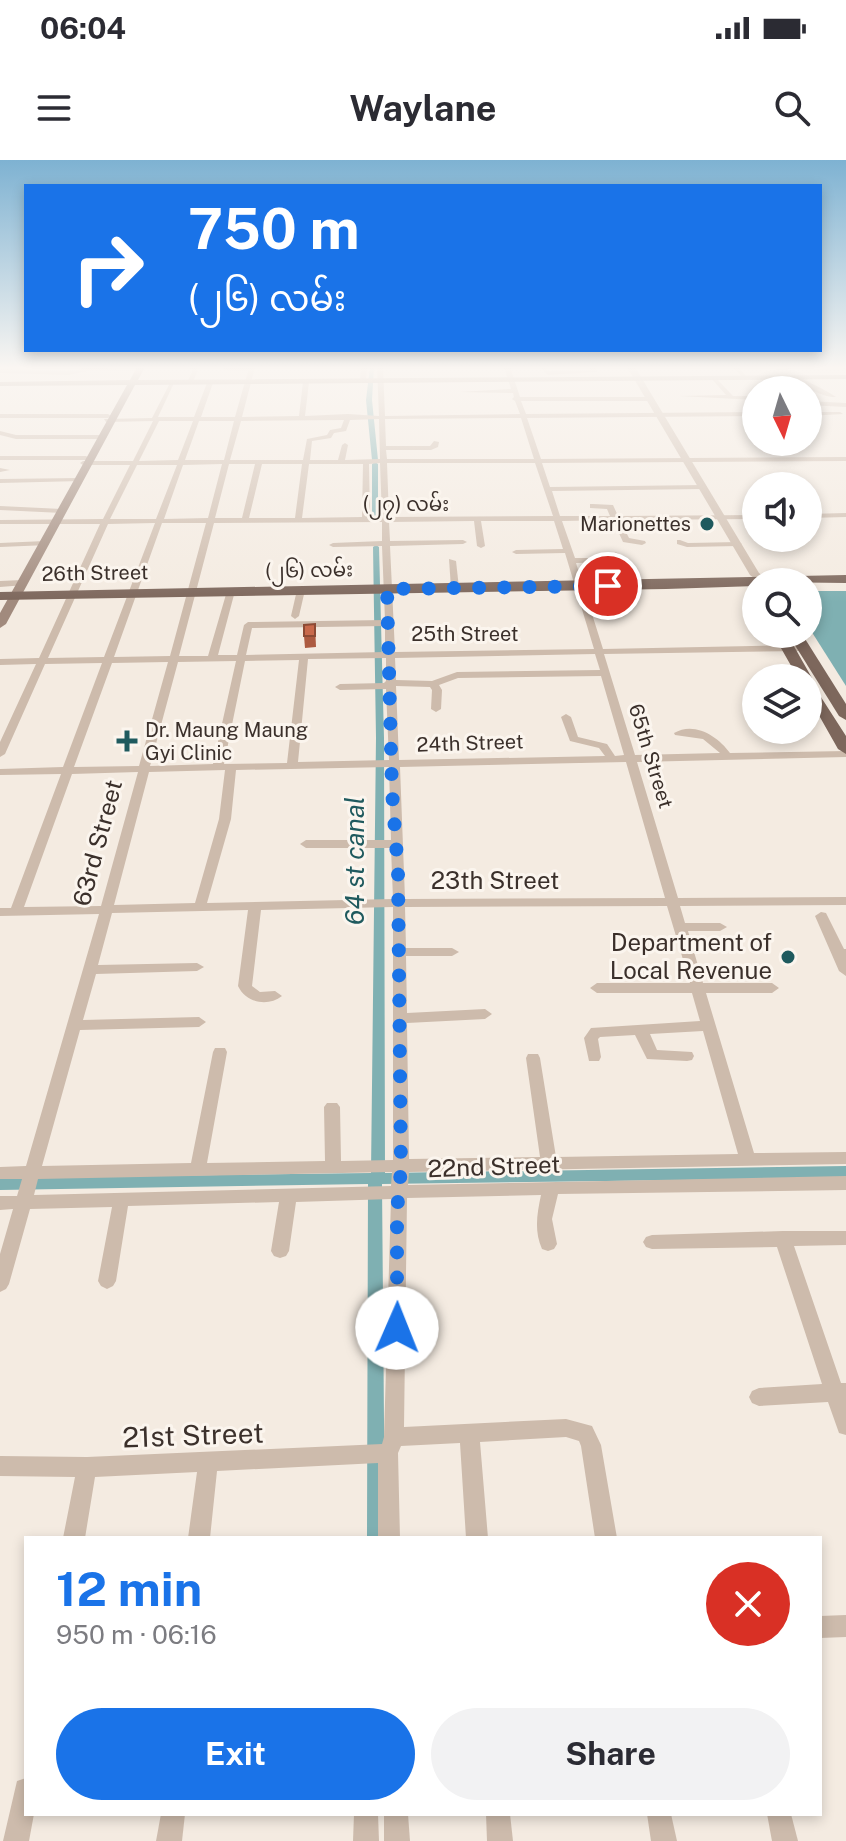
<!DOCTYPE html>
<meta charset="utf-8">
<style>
:root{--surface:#fff;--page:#f2f2f3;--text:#2b2b33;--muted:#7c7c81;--accent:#1a73e8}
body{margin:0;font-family:"Public Sans","Noto Sans Myanmar",sans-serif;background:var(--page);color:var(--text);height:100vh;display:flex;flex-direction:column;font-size:30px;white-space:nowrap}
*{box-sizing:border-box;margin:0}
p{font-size:26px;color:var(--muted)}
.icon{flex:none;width:44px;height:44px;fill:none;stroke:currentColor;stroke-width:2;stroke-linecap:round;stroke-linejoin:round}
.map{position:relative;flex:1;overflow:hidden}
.panel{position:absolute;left:24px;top:1376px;width:798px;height:280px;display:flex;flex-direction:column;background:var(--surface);border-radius:0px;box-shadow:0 4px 12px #0003}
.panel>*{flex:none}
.hud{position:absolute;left:24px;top:24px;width:798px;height:168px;border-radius:0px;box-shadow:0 4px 12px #0003;background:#1a73e8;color:#fff;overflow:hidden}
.needle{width:52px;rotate:175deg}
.controls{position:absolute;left:742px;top:216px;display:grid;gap:16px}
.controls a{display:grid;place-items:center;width:80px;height:80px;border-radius:50%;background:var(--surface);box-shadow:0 4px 12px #0003;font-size:40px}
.pin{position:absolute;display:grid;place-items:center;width:68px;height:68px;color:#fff;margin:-34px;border:4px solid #fff;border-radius:50%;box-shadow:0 2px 8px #0007}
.me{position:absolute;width:88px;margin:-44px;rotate:1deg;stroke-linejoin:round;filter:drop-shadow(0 0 6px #0008)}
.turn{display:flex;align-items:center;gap:28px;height:168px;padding:0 32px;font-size:36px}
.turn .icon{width:104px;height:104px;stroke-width:2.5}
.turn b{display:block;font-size:56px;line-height:68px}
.round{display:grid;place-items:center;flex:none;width:84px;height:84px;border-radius:42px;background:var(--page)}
.summary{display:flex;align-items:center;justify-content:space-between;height:136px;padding:0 32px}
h1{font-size:48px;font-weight:700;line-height:60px;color:var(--accent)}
.button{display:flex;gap:16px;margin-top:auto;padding:16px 32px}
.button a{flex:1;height:92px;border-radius:48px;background:var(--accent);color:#fff;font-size:32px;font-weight:700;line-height:92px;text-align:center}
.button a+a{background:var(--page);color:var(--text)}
.status{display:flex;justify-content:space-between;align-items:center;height:56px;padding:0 40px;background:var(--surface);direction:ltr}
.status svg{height:22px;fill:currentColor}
header{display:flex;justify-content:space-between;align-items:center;height:104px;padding:0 32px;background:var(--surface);font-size:36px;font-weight:700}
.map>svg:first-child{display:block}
.water{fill:#7fb0b2}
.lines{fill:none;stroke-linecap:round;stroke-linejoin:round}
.canal{fill:#7fb0b2;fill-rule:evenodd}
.minor{fill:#cdbbac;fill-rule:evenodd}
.tertiary{fill:#cdbbac;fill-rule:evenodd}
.secondary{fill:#a18a7d;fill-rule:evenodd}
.primary{fill:#7d675c;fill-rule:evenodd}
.wall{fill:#ac5a40}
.building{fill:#c8694b;stroke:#8c4a34;stroke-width:2}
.route{stroke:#1a73e8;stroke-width:14;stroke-dasharray:0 25.2}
.poi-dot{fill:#1f5a5e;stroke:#fbf5ee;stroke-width:3}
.labels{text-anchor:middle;stroke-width:6;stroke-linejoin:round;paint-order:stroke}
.far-street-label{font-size:20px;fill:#3b302b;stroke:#fbf5ee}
.far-poi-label{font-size:20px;fill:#3b302b;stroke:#fbf5ee;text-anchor:end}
.street-label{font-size:24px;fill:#3b302b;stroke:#fbf5ee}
.poi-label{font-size:24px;fill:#3b302b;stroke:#fbf5ee;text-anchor:end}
.water-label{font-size:26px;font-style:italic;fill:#1f5a5e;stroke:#fbf5ee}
.near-street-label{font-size:28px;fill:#3b302b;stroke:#fbf5ee}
</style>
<div class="status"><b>06:04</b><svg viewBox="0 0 49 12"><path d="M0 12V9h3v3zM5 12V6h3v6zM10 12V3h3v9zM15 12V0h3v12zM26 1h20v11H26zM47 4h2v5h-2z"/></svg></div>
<header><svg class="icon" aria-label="menu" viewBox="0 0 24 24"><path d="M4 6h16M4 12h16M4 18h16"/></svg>Waylane<svg class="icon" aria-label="search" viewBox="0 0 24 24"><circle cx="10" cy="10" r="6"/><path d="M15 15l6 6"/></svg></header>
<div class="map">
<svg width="846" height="1681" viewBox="0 0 846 1681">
<rect width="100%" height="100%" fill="#f4ebe1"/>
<polygon class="water" points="808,431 846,431 846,526 808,466"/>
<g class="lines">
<g class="canal">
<polygon points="370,207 374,207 372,240 378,300 375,302 372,300 366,240"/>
<polygon points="375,302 378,304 378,357 375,359 372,357 372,304"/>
<polygon points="376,385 379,387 384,578 385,1013 846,1006 846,1018 382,1024 385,1378 367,1378 368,1024 0,1030 0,1018 371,1013 376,578 373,387"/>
</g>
<g class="minor">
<polygon points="89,207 142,211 92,210 69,215 0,213 0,209 69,211"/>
<polygon points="182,207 199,207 193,222 188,221 193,209"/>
<path d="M225,207H255L242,257L299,256L303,222L306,220L309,222L305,256L348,254L379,256L377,207H383L385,256L520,254L515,241L512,239L514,237L513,233L459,232L511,229L504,207H510L520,237H650L653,239L650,241H521L526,254L756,252V256L527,258L541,299L846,297V301L542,303L550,327L703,325L707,327L703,329L552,331L560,356H610L607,349L590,348V344H593L613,345L618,356L756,355V359L620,360L629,378L645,381L646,383L642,385L623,382L613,360L562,361L575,398H610L615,392L619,394V400L611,402L576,403L603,489L803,485L808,488L803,491L604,494L635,595L720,593L703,579L675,575L674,573C694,561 718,576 730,593L846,591V597L637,602L678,738L846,737V745L680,746L685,763H720L727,767L720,771H688L703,823H772L779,828L772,833H706L754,993L846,992V1004L409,1012L408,1025L846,1016V1030L558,1034L552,1059L557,1084L554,1089L548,1091L542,1089C534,1071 537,1054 541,1035L407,1038L404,1267L566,1259L592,1266L601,1285L617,1378H595L581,1286L579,1281L566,1277L480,1282L488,1378H466L460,1283L401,1286L398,1293L400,1378H378V1303L217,1311L210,1378H188L197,1312L95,1317L85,1378H63L75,1317L0,1316V1296L87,1297L382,1284L384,1277L391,1039L296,1042L289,1091L286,1096L280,1098L274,1096L271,1091L279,1042L128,1046L116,1121L113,1126L107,1129L101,1126L98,1121L112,1047L30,1049L9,1124L6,1129L0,1132V1094L13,1049L0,1050V1036H17L22,1019H0V1007L26,1006L99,754L0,756V748H11L61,614L0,615V609L63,607L102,503L45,504L5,594L0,597V582L36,504L0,505V499L39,498L100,364H0V360L103,359L130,305H83L80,303L83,301H133L153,261L106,262L104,259L152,258L171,221L174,223L158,257H194L207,223L210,221L213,223L201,257H235L248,211L223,210ZM521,258L534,299H387L386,290H431L438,287L439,282L434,281L430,286H386L385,259ZM379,259L380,299L345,300L348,285L345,283L342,285L338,300H310L312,281L331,278L334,273L346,271L350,260ZM344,260L341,268L330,270L327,275L307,279L303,300H230L241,261ZM159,261H193L178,300L139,301ZM199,261H234L224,300H185ZM380,303L382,357H370L369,304ZM387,303H535L553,356L389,357ZM222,304L208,358L164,359L183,305ZM229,304H255L242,358H215ZM262,304H302L295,358H249ZM309,304H363L362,357L302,358ZM137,305H177L156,359H110ZM474,361L477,386L481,388L485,386L481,361H554L563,389L516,390L512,392L516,394L565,393L594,489L395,492L390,386L463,384L467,382L463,380L390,381L389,362ZM382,362V381L333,383L329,385L333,387L382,386L385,460L248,462L244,465L237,495H218L235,431L231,428L227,431L208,496H179L214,363ZM155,363L104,497L48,498L108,364ZM162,363H206L170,496L114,497ZM385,466V492L246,495L252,468ZM595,494L600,510L457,512L432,521L396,520L395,498ZM386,498V521L384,523L340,524L335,527L340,530L386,529L389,600L298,602L308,499ZM299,500L287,603L224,604L245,501ZM236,501L213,604L150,606L178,502ZM168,502L139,606L74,607L112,503ZM601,516L624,595L615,596L607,584L578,577L571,557L566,554L561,557L570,581L599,588L605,596L399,600L396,526L430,527L432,530L431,549L436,552L441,549L442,530L439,525L458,518ZM626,602L665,738L405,739L400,607ZM389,607L391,680H306L300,684L306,688H391L393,739L207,743L231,659L236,610ZM225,610L219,659L195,743L114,745L149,612ZM138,612L101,746L24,747L72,614ZM667,746L690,823H597L590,828L597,833H692L700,861L591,868L584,878L589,901H599L601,897L598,879L600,877L635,875L647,899L687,901L692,900L694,896L692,892L657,890L650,874L703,871L738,994L556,997L540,898L538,894H528L526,898L540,997L409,999L407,863L485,859L492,854L485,849L407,853L406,796H452L459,792L452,788H406L405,747ZM393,747V1000L341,1001L340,947L337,943H327L324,947L325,1001L207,1003L227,892L225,888H215L213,892L191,1003L42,1006L80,870L199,867L206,862L199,857L83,860L96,814L197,811L204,807L197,803L98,805L112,753L248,750L238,826C246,843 268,847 282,836L275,831L260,832L252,826L261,750ZM392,1012L391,1026L34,1035L38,1019Z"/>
<polygon points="361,207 367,207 366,220 363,222 360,220"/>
<polygon points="539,207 545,207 549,211 591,210 590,207 596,207 597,212 548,215"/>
<polygon points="733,207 739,207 748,219 744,219"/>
<polygon points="765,207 794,207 791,209"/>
<polygon points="842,207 846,207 846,210"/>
<path d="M793,215C800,217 829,232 836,237C824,238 800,226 793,215Z"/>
<polygon points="714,216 733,236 756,236 756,240 679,236 726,235 711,218"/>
<polygon points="808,241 846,243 846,247 808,245"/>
<polygon points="808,252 840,252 843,254 808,256"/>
<polygon points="0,254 108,254 111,256 108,258 0,258"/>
<polygon points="0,271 16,275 104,275 107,277 104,279 16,279 0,275"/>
<polygon points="0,296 86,296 89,298 86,300 0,300"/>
<polygon points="0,308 10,310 0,312"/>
<polygon points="79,318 81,321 0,323 0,319"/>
<polygon points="0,346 62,349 66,351 62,353 0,350"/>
<polygon points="846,353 846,357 808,358 808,354"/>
<polygon points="680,380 688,383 738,382 742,384 738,386 687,387 677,384 677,380"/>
<polygon points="45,381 49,383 48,385 0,387 0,383"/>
<polygon points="449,399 456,401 459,428 455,431 451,428"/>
<polygon points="22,420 25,421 25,425 0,427 0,421"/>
<polygon points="301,427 305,430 299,456 295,459 291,456 297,430"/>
<polygon points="821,752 826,753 844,789 846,789 846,816 839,811 815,756"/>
<polygon points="783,1071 846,1071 846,1085 794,1086 841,1223 846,1223 846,1275 839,1273 828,1242 759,1246 752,1243 749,1237 752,1231 759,1228 822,1224 777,1087 652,1089 646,1087 643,1082 646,1077 652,1075"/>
<polygon points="846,1455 846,1477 820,1478 820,1456"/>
<polygon points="26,1618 26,1654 34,1654 29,1681 3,1681 17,1621"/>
<polygon points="161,1654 185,1654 182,1681 156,1681"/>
<polygon points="354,1654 378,1654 379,1681 353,1681"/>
<polygon points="384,1654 408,1654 410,1681 384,1681"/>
<polygon points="486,1654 510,1654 513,1681 487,1681"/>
<polygon points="647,1654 671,1654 677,1681 651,1681"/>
<polygon points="767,1654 791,1654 798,1681 772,1681"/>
</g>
<polygon class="tertiary" points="627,207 635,207 759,413 770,422 759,422 750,415"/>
<polygon class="secondary" points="137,207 145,207 138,220 846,215 846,219 135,225 6,464 0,468 0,453 127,225 0,226 0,222 130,220"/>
<g class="primary">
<polygon points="846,415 846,423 756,422 756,426 666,429 0,440 0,432"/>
<polygon points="773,474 787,474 812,518 810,520 846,576 846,594 838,589 808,536 808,518 798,518"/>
<polygon points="788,474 802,474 846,544 846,560 839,556"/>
</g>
</g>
<polygon class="wall" points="315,464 316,487 305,488 304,476"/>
<polygon class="building" points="315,464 315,476 304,476 304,465"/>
<linearGradient id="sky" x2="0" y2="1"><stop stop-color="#7eb2d2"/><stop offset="0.47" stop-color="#faf6f2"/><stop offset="1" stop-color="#faf6f2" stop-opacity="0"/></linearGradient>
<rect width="846" height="442" fill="url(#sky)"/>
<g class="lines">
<polyline class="route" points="397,1168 397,1051 401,1009 398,711 392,631 387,429 608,426"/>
</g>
<g class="poi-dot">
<circle cx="707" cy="364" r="8"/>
<path d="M123 569h8v8h8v8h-8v8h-8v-8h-8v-8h8z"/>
<circle cx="788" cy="797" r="8"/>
</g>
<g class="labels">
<g class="far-street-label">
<text x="406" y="351">(၂၇) လမ်း</text>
<text transform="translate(309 410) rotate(-1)" y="7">(၂၆) လမ်း</text>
<text transform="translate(95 413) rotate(-1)" y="7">26th Street</text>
<text x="465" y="481">25th Street</text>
<text transform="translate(470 583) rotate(-2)" y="7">24th Street</text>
<text transform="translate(651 596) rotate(73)" y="7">65th Street</text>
</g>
<g class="far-poi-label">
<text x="691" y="371">Marionettes</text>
<text x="145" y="577" text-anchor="start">Dr. Maung Maung<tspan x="145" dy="23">Gyi Clinic</tspan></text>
</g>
<g class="street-label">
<text transform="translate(98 683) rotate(-75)" y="8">63rd Street</text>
<text x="495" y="729">23th Street</text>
<text transform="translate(494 1007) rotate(-2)" y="8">22nd Street</text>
</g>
<g class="poi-label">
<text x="772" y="791">Department of<tspan x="772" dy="28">Local Revenue</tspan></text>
</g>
<g class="water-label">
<text transform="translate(355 701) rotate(-90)" y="9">64 st canal</text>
</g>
<g class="near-street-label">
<text transform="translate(193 1275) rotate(-2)" y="10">21st Street</text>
</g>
</g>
</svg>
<div class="controls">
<a><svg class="needle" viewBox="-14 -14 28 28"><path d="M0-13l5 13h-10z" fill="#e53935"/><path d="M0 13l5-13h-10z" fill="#7c7c81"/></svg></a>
<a><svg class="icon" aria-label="sound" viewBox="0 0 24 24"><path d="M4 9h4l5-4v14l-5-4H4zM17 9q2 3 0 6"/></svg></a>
<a><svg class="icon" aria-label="search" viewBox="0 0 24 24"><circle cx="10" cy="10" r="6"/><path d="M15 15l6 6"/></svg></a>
<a><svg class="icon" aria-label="layers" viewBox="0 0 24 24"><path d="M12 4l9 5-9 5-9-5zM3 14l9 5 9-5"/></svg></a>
</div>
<div class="pin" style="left:608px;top:426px;background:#d93025"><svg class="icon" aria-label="arrive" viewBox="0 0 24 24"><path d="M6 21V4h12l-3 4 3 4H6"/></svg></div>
<svg class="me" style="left:397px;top:1168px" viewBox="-20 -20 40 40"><circle r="19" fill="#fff"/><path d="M0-13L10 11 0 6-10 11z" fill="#1a73e8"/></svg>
<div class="hud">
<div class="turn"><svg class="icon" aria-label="right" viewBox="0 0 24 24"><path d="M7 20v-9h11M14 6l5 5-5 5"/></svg><div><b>750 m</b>(၂၆) လမ်း</div></div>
</div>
<section class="panel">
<div class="summary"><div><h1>12 min</h1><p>950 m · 06:16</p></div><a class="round" style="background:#d93025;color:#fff"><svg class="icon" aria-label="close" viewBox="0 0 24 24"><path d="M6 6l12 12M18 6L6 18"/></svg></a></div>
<div class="button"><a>Exit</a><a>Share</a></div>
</section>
</div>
